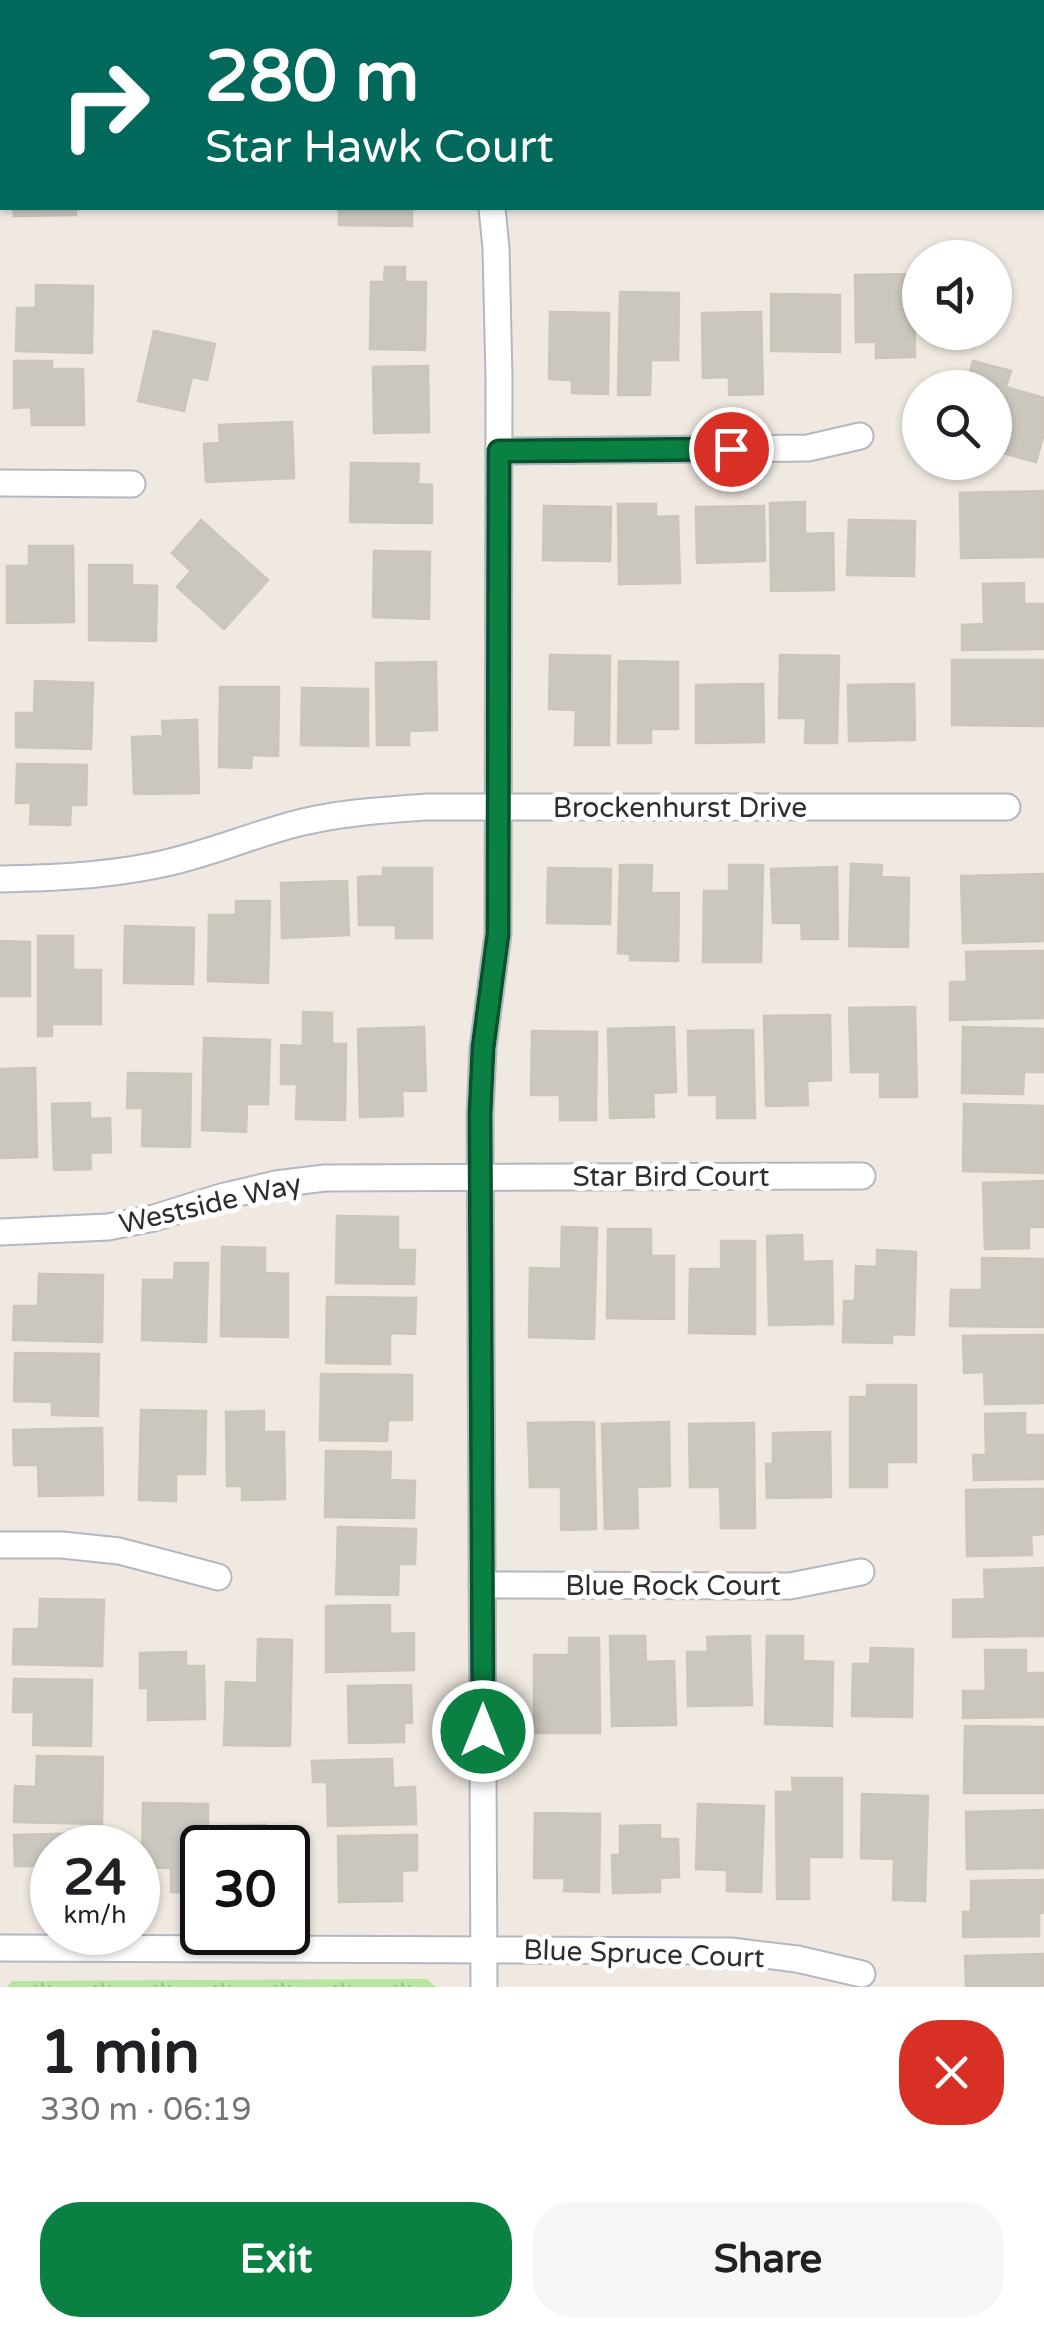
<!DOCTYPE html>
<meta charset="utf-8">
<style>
:root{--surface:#fff;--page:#f6f6f6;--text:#202124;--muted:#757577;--accent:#0b8043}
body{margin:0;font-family:"Varela Round",sans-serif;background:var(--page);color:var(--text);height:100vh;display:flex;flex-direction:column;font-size:38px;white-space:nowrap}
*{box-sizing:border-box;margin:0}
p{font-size:32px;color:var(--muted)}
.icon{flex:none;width:55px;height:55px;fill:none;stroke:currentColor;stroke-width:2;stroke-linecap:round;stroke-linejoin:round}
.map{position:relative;height:1987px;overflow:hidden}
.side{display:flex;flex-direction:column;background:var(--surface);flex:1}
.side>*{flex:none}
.guide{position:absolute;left:0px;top:0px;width:1045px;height:210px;box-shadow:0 2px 8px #0004;background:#00695c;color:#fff;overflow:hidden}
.tools{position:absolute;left:902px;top:240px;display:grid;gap:20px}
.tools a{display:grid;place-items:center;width:110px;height:110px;border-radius:50%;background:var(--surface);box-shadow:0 2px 8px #0004;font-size:50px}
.speed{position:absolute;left:30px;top:1825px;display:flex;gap:20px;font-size:50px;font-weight:700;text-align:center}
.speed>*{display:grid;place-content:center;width:130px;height:130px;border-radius:50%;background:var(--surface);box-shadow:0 2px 8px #0004;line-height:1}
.speed small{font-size:25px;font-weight:400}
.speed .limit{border:5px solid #111;border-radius:15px;background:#fff;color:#111}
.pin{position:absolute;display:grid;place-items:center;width:85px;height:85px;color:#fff;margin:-42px;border:5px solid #fff;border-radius:50%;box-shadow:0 2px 10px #0007}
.me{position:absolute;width:110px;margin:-55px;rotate:0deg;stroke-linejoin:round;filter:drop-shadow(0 0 8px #0008)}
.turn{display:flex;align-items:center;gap:35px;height:210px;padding:0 40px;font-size:45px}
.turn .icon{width:130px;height:130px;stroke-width:2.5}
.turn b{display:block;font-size:70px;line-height:85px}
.round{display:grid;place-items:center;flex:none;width:105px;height:105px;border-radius:40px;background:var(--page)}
.headline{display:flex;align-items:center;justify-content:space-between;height:170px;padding:0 40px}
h1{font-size:60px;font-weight:700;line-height:75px}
.primary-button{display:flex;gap:20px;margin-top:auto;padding:20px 40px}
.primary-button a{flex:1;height:115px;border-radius:40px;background:var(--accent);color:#fff;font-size:40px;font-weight:700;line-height:115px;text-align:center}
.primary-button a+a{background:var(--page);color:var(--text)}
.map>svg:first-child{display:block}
.park{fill:url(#park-tufts)}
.building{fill:#cbc7bf;stroke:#cbc5ba;stroke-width:2.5}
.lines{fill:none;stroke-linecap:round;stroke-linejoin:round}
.street-casing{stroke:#b4b7c1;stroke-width:29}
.street{stroke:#fff;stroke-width:25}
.route-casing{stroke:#07532c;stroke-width:25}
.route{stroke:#0b8043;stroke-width:18}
.labels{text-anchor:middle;stroke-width:10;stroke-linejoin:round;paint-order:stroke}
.street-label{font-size:28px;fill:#2e2e2e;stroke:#fff}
</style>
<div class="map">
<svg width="1044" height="1987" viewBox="0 0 1044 1987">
<defs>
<pattern id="park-tufts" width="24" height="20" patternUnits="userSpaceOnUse" patternTransform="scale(2.5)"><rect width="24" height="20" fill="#b6e59e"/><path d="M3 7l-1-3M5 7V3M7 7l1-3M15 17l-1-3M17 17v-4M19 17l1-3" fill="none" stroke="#9dc588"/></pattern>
</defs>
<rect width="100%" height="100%" fill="#efe9e1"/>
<polygon class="park" points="427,1979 436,1987 7,1987 12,1981"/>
<g class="building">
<polygon points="13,208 76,208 76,215 14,216"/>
<polygon points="339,208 412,208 412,226 339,225"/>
<polygon points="385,267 405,267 405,282 426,282 425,350 370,349 371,282 384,282"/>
<polygon points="914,274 915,357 876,358 876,342 856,342 855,275"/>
<polygon points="36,285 93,286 92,353 16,351 17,308 36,308"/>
<polygon points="620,292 679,293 678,360 651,360 650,395 618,395"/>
<polygon points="771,294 840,295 840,352 771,351"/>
<polygon points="550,312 609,313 608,394 572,393 572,380 549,379"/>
<polygon points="761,312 763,394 729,395 729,377 703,378 702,313"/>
<polygon points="154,331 215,344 207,380 192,377 184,411 138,401"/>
<polygon points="14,361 52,361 52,369 83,369 84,425 32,425 31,407 14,408"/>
<polygon points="973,361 1011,371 1006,387 1044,398 1044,433 1036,462 995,451 995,388 966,388"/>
<polygon points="428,366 429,432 374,433 373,367"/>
<polygon points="292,422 294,478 206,482 204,444 220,443 219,425"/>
<polygon points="351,463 419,464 418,484 432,485 432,523 350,522"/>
<polygon points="1043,491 1044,557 961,558 960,493"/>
<polygon points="805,502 805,534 833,533 834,590 771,591 770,503"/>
<polygon points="618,504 656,504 656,517 678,516 680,583 619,584"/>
<polygon points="544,506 611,507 610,561 543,560"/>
<polygon points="764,506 765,561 697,563 696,507"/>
<polygon points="201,520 268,580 224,629 177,587 191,571 172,553"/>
<polygon points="849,520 915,521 914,576 847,575"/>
<polygon points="29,546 73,546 74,622 7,623 7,566 29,566"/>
<polygon points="374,551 430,552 429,619 373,617"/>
<polygon points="89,565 132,565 132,585 157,586 156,641 89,640"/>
<polygon points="1024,583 1024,604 1044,604 1044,649 962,650 962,625 984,624 983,584"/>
<polygon points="550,655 610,656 609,745 575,745 576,710 549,709"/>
<polygon points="780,655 839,656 837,743 805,743 806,718 779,718"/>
<polygon points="952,660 1044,660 1044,726 952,725"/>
<polygon points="619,661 678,662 678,729 651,729 651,743 618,743"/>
<polygon points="436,662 437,730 409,731 409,745 377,745 376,663"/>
<polygon points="35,681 93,683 91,749 16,747 16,713 34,713"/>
<polygon points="763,684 764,742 696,743 696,685"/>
<polygon points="914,684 915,740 849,741 848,685"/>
<polygon points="220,687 279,687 278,756 252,755 251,768 219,767"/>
<polygon points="302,688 368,689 368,746 301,745"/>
<polygon points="197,720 199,793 134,794 132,737 163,736 162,721"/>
<polygon points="17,764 87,765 86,805 71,805 70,825 30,824 31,803 16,803"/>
<polygon points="851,864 882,865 881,877 909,878 908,947 849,946"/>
<polygon points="620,865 652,865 651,893 679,893 678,961 630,960 630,954 618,953"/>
<polygon points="729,865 763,865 761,962 703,962 704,891 729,891"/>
<polygon points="837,867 838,939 802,939 801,923 773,923 771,869"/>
<polygon points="383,868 432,868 432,938 396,938 396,925 359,925 358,877 383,876"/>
<polygon points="548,868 611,869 610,924 547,923"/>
<polygon points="1044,874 1044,941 963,943 961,876"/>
<polygon points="347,881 349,935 282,938 281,883"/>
<polygon points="236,901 270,901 268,983 208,981 209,915 236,915"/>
<polygon points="125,926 194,928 193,984 124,983"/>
<polygon points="38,936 73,936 73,970 101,970 101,1024 52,1024 52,1036 38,1036"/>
<polygon points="0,941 30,942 30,996 0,996"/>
<polygon points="1044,951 1044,1018 950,1020 950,982 967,982 966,952"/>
<polygon points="915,1007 917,1097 880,1097 880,1072 851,1072 849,1008"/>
<polygon points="303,1012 332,1013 332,1044 346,1044 345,1120 296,1119 297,1084 281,1084 281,1045 303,1046"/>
<polygon points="830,1015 831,1080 807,1081 808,1105 766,1106 764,1016"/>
<polygon points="424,1027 426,1091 402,1091 403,1116 360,1117 358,1029"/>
<polygon points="674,1027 676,1092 653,1093 654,1117 610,1118 608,1029"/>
<polygon points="963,1027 1044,1029 1044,1072 1024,1072 1023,1094 962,1093"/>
<polygon points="753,1030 755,1118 717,1118 717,1095 689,1095 688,1031"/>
<polygon points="532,1031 597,1032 596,1120 560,1120 560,1095 531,1095"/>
<polygon points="204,1038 270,1040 268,1104 247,1104 246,1132 202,1130"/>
<polygon points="35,1068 37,1157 0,1158 0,1069"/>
<polygon points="128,1073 191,1074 190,1147 142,1146 143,1108 127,1108"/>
<polygon points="90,1103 90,1119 110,1118 111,1152 90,1153 91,1169 54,1170 52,1104"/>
<polygon points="964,1104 1044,1106 1044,1173 963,1171"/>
<polygon points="1044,1181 1044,1227 1029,1227 1029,1248 985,1249 983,1183"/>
<polygon points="337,1216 398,1217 398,1250 415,1250 414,1284 336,1283"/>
<polygon points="562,1227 597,1228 594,1339 529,1337 530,1268 561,1269"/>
<polygon points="608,1229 651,1229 651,1256 674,1256 674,1319 607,1318"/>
<polygon points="802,1235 803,1262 832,1261 833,1324 769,1325 767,1236"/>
<polygon points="721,1241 755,1241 755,1334 689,1333 690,1269 721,1269"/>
<polygon points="222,1247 265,1248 265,1273 288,1274 288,1337 221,1336"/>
<polygon points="877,1250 916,1252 914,1335 892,1334 892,1343 843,1342 844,1301 855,1301 856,1266 877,1267"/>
<polygon points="982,1258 1044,1259 1044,1327 950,1326 951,1290 982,1290"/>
<polygon points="175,1263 208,1263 206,1342 142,1340 143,1280 174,1280"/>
<polygon points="39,1274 103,1275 102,1342 13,1340 14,1306 38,1306"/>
<polygon points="327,1297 416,1298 415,1334 390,1333 390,1364 326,1363"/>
<polygon points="1044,1335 1044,1403 985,1404 984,1372 964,1373 963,1336"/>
<polygon points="15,1353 99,1354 98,1416 52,1415 52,1402 14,1401"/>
<polygon points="321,1374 412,1375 412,1420 388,1420 387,1441 320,1440"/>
<polygon points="867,1385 916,1385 916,1462 887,1462 887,1487 850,1487 850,1397 867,1397"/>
<polygon points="141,1410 206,1411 205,1474 176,1474 176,1501 139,1500"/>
<polygon points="264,1411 264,1432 284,1432 285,1499 242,1500 242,1486 227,1486 226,1412"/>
<polygon points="1025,1413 1025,1435 1044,1435 1044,1479 974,1480 973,1455 986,1455 985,1414"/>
<polygon points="594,1422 596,1529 561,1530 561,1487 530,1487 528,1423"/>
<polygon points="669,1422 670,1486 637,1487 638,1528 605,1529 602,1424"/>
<polygon points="754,1423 755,1528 721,1528 720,1487 690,1487 689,1424"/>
<polygon points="102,1428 103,1495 39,1496 38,1465 14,1465 13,1430"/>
<polygon points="830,1432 831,1497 767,1498 766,1464 773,1464 773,1433"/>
<polygon points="326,1451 391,1452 390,1480 415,1481 414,1518 325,1517"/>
<polygon points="1044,1489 1044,1534 1031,1535 1032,1555 967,1556 966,1490"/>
<polygon points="338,1527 416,1529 415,1564 399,1564 398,1595 336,1594"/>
<polygon points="1044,1568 1044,1636 953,1637 953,1600 985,1599 984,1570"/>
<polygon points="40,1599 104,1600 102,1666 13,1664 14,1629 39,1629"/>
<polygon points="390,1605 390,1634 414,1633 414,1670 326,1672 326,1606"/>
<polygon points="610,1636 645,1636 646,1662 674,1661 676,1725 612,1726"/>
<polygon points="750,1636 752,1705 688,1706 687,1652 708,1652 707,1637"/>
<polygon points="767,1636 803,1636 803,1661 833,1662 832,1726 765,1724"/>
<polygon points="569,1638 599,1638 600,1733 534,1733 534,1655 569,1655"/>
<polygon points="258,1639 292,1640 290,1746 224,1745 226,1682 257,1683"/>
<polygon points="871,1648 913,1649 912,1717 852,1716 853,1664 870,1664"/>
<polygon points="985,1650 1026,1650 1026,1673 1044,1673 1044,1717 963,1718 963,1691 986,1691"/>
<polygon points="186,1652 186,1666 204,1666 205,1719 148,1720 148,1688 140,1688 140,1653"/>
<polygon points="14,1679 92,1680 91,1746 33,1745 34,1712 13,1712"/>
<polygon points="411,1685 412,1723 404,1723 404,1742 349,1743 348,1686"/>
<polygon points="965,1726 1044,1727 1044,1793 964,1793"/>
<polygon points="37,1756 103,1757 102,1824 14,1822 15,1786 36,1787"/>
<polygon points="392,1759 393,1788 415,1787 416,1824 328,1826 327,1782 313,1782 312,1761"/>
<polygon points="792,1778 842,1778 842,1857 809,1857 809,1899 777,1899 776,1792 793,1792"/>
<polygon points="862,1794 928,1796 925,1901 893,1900 894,1859 861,1858"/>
<polygon points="143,1803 208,1804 208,1848 202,1848 202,1893 171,1892 171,1868 142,1867"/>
<polygon points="698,1804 764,1806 761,1892 727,1891 727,1870 696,1869"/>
<polygon points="1044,1810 1044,1868 967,1869 966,1812"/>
<polygon points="535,1813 600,1814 599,1892 564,1891 565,1878 534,1878"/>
<polygon points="265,1825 265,1840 285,1840 285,1848 227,1848 226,1826"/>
<polygon points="660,1825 660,1839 678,1839 679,1877 660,1878 660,1892 613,1893 612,1855 620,1855 620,1826"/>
<polygon points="90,1833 91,1848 52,1848 52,1899 38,1899 37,1866 15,1866 14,1835"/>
<polygon points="417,1835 417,1870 402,1871 402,1901 339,1902 338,1836"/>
<polygon points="1044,1880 1044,1913 1039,1913 1039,1936 963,1937 963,1912 971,1912 971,1881"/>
<polygon points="1044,1954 1044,1987 966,1987 965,1956"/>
</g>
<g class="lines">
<defs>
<g id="street">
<polyline points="408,0 410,2"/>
<polyline points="764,0 764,2"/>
<polyline points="237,2 240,0"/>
<polyline points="1042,61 1044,61"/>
<polyline points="0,70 2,70"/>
<polyline points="499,451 808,448 860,436"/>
<polyline points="0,483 132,484"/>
<path d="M0,879C51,878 101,876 152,866C200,857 244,838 291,825C335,813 382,810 427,807H1007"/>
<polyline points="0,1232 108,1227 154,1218 221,1197 276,1184 325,1178 862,1176"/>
<polyline points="0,1545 62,1545 119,1551 218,1577"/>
<polyline points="482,1585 790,1586 861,1572"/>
<polyline points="0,1948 731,1951 797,1959 862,1974"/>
<polyline points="484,1987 480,1114 483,1048 498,934 499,378 496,248 492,208"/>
</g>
</defs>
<use href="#street" class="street-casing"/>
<use href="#street" class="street"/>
</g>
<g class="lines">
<defs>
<polyline id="route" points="483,1731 480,1114 483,1048 498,934 499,451 731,449"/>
</defs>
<use href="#route" class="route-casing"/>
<use href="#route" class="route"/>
</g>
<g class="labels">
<g class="street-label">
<text x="680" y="817">Brockenhurst Drive</text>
<text x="671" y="1186">Star Bird Court</text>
<text transform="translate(210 1203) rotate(-13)" y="10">Westside Way</text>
<text x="673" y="1595">Blue Rock Court</text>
<text transform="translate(644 1953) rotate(2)" y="10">Blue Spruce Court</text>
</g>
</g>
</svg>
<div class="tools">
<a><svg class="icon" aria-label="sound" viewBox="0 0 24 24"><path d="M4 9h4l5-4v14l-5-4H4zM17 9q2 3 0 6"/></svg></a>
<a><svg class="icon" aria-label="search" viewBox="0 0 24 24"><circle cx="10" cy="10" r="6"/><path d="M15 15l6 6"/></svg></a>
</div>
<div class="speed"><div>24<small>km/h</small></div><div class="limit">30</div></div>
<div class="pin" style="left:731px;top:449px;background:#d93025"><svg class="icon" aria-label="arrive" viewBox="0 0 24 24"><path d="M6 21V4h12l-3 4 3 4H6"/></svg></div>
<svg class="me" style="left:483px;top:1731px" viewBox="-20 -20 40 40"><circle r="17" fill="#0b8043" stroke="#fff" stroke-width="3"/><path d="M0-11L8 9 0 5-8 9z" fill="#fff"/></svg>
<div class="guide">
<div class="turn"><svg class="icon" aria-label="right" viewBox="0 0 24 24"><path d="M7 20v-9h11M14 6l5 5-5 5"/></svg><div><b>280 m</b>Star Hawk Court</div></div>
</div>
</div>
<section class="side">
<div class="headline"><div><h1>1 min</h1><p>330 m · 06:19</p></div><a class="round" style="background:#d93025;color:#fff"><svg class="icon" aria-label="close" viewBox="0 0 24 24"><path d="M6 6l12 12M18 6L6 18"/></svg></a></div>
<div class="primary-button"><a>Exit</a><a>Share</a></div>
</section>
